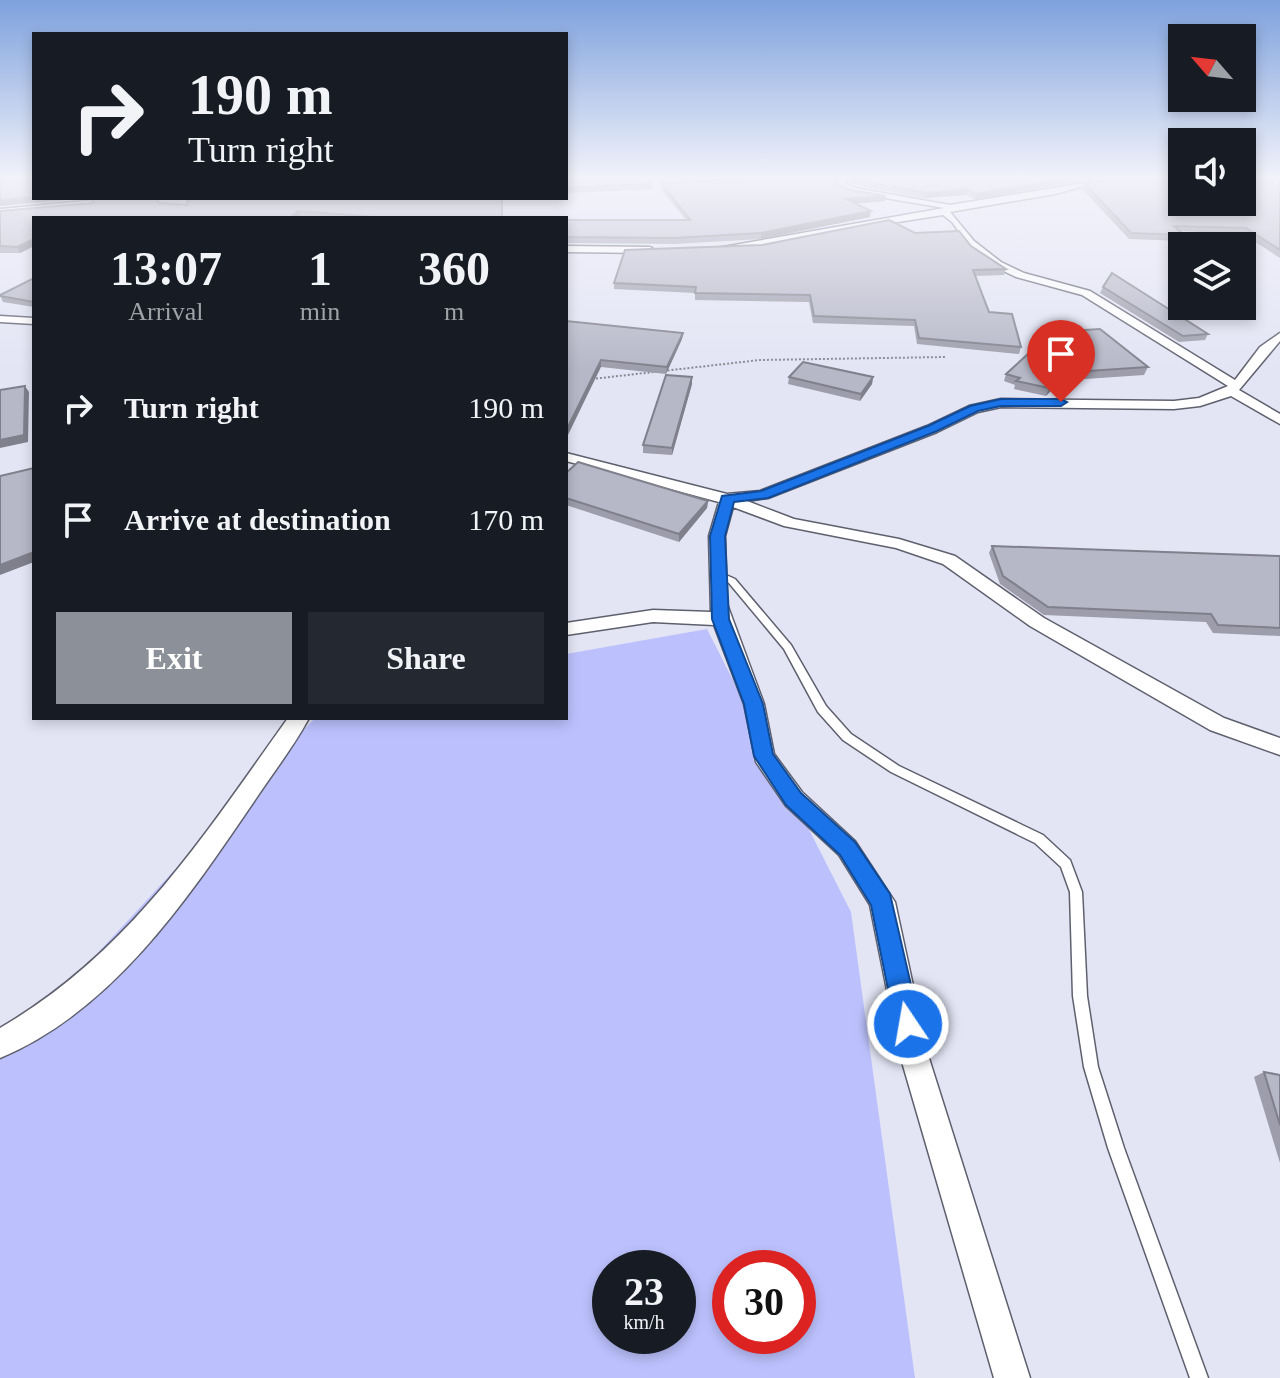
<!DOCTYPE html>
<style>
:root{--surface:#171b24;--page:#242831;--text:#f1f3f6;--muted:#9ea1a6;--accent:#8c9099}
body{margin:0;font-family:"Times New Roman",serif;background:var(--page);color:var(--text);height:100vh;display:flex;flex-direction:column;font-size:30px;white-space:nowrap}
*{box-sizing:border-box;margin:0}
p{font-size:26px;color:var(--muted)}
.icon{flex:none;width:44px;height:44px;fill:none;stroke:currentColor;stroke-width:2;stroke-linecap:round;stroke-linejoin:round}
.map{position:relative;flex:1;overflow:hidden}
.drawer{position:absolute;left:32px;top:216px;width:536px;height:504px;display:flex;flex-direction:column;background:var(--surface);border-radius:0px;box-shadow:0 4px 12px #0003}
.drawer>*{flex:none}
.guide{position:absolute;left:32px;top:32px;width:536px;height:168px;border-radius:0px;box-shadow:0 4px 12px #0003;background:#171b24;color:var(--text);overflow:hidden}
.needle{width:52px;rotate:298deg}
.tools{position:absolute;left:1168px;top:24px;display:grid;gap:16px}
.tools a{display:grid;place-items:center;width:88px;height:88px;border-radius:0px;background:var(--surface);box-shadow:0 4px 12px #0003;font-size:40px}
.speed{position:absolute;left:592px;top:1250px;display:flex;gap:16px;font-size:40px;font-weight:700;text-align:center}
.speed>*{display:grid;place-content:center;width:104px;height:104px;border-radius:50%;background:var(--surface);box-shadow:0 4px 12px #0003;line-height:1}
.speed small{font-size:20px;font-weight:400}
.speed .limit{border:12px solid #d22;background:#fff;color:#111}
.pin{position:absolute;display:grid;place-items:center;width:68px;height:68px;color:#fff;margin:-82px -34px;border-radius:50% 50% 50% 0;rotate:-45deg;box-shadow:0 0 8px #0007}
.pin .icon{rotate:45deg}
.me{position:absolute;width:88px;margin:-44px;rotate:348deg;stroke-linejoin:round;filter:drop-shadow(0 0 6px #0008)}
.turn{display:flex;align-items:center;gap:28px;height:168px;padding:0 24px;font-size:36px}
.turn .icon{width:104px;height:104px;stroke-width:2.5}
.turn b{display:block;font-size:56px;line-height:68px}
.eta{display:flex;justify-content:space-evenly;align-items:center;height:136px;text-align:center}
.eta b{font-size:48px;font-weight:700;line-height:56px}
.action{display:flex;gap:16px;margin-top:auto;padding:16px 24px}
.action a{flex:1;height:92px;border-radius:0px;background:var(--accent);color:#fff;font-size:32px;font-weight:700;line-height:92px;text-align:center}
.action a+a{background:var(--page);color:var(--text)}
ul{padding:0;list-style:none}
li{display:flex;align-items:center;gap:24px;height:112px;padding:0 24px}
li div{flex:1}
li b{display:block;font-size:30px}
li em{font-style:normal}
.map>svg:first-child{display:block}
.green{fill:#bcc1fd;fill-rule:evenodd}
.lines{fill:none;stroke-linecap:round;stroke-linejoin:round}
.lane-casing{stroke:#5f606e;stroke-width:3}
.street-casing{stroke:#5f606e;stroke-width:3}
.path{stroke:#878893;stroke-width:2;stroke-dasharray:2 2;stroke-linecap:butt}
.lane{fill:#fff;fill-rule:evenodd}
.street{fill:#fff;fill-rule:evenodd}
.wall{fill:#9d9dab}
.shaded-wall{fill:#7f808b}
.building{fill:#b6b7c7;stroke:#7f808b;stroke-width:2}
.route{fill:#1a73e8;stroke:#114b97;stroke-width:2}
</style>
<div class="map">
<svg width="1280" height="1378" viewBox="0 0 1280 1378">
<rect width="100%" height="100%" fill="#e3e5f5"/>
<path class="green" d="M707,629L851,912L915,1378H0V1027L48,1007L315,718H566V654ZM610,1268H678V1336H610ZM730,1268H798V1336H730Z"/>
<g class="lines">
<defs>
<polygon id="lane" points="717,571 735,579 791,645 826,706 851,734 899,766 1043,835 1070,860 1082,892 1087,996 1098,1067 1124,1148 1208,1378 1190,1378 1108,1148 1084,1067 1073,996 1070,892 1061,867 1035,843 891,772 843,740 818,712 784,649 729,583 714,576 713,574 714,572"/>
<g id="street">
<polygon points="839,178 847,178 845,183 855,188 950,205 1114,178 1055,194 950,212 974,241 1001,262 1024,273 1090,291 1235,380 1260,347 1280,333 1280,341 1239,390 1280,414 1280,424 1231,396 1200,406 1174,409 1001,407 978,412 937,432 768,498 747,501 794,519 899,539 955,556 1044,618 1224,718 1280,738 1280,755 1210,730 1030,626 943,564 896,548 784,526 733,507 725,536 727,604 764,704 774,754 802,792 855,841 895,902 928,1055 1030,1378 994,1378 900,1055 870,905 839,855 786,806 756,762 744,704 714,625 653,622 566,635 566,623 653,610 711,612 709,536 719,502 566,461 566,453 727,494 760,491 927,426 969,406 1001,399 1174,401 1199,398 1228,386 1082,295 1016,277 993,266 968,245 952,222 943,215 821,234 761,248 722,251 717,248 944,208 850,192 838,186"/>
<polygon points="1269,178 1277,178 1280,189"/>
<polygon points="97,200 94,205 0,215 0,209"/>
<polygon points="566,246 650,247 655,250 650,253 566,252"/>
<polygon points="0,316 34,318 34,324 0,322"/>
<path d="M288,718H309C294,746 273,773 255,800C189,897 113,1011 0,1058V1028C129,953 203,837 288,718Z"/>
</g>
</defs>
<use href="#lane" class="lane-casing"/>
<use href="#street" class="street-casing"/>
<polyline class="path" points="592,379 760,360 946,357"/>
<use href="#lane" class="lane"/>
<use href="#street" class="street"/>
</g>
<g class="wall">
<polygon points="566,178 652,184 652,189 566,193"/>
<polygon points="731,178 837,178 837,184 850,190 886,196 885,201 855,204 870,217 761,239 675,244 566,243 566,220 686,220 660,188 661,183 734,180"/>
<polygon points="849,178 1098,178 975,199 966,195 924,198 856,185 849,182"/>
<polygon points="1085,184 1280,188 1280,258 1243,234 1180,231 1184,235 1181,241 1129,239 1083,190"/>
<polygon points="159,203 187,205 503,218 322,218 300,216 34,218 34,246 20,253 0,253 0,211"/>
<polygon points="915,233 971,246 1006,269 1004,275 975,276 989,312 1021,347 1019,354 917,344 914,326 813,323 809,302 695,300 695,293 614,289 614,283 762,245"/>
<polygon points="34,278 34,307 3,302 0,295"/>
<polygon points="1103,287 1208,334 1205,340 1179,342 1100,293"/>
<polygon points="566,321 683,333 682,339 666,374 601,367"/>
<polygon points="1052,332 1148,367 1144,375 1085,379 1072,368 1046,396 1014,389 1015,385 1004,381 1006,374"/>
<polygon points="789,377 873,377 872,384 860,401 788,384"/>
<polygon points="692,384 672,455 643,453 643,445"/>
<polygon points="566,473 708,501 707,508 679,542 566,505"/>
<polygon points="992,546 1280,556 1280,636 1213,633 1206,622 1044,615 1000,584 989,553"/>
<polygon points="1264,1072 1280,1075 1280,1163 1254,1077"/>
</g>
<g class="shaded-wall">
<polygon points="1070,178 1098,178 975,199 976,194"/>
<polygon points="967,189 966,195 924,198 926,193"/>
<polygon points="886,196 885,201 845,204 846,199"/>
<polygon points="34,197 34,198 86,198 0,206 0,200"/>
<polygon points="298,211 300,216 298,218 290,218"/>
<polygon points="871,211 870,217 761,239 761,233"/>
<polygon points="32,240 34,246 20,253 17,247"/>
<polygon points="683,333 682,339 666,374 667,367"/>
<polygon points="601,360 601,367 566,439 566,431"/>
<polygon points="1076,361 1072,368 1046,396 1049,388"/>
<polygon points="692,377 692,384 672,455 672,448"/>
<polygon points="873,377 872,384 860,401 861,394"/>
<polygon points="25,386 29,392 28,442 0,448 0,440"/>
<polygon points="708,501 707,508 679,542 679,534"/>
<polygon points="34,552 34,562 0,575 0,565"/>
</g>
<g class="building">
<polygon points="0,178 34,178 34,197 0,200"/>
<polygon points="566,178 651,178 652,184 566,188"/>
<polygon points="739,178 837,178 837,184 850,190 886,196 846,199 871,211 761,233 675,238 566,237 566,220 690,220 661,183 741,179"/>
<polygon points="852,178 1070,178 976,194 967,189 926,193 857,180"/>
<polygon points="1110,178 1182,178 1182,202 1242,202 1242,178 1265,178 1280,188 1280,250 1246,228 1174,226 1184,235 1131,233 1085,184"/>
<polygon points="95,198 156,198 159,203 187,205 188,198 502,198 502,218 389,218 298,211 290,218 34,218 34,240 32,240 17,247 0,246 0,211 92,203"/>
<polygon points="889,220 915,233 959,231 971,246 1006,269 973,270 989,312 1012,314 1021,347 919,338 915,320 814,316 810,295 695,293 696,287 614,283 625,250 762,245"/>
<polygon points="1112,273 1208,334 1183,336 1103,287"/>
<polygon points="34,278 34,302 0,296 0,295"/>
<polygon points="566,321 683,333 667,367 601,360 566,431"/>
<polygon points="1100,329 1148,367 1088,371 1076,361 1049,388 1016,381 1020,378 1006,374 1052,332"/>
<polygon points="803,362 873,377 861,394 789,377"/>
<polygon points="666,375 692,377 672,448 643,445"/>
<polygon points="25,386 24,435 0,440 0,390"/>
<polygon points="578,462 708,501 679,534 566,498 566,473"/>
<polygon points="34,468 34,552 0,565 0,476"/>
<polygon points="992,546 1280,556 1280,628 1218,625 1211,614 1048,607 1003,576"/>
<polygon points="1264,1072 1280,1075 1280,1125"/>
</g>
<linearGradient id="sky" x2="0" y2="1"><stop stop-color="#7ea1dd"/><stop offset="0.48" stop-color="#f2f3fa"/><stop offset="1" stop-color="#f2f3fa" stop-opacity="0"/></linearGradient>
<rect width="1280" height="371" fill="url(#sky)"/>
<polygon class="route" points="1001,399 1061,399 1067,402 1061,406 1001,406 978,411 937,431 768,498 734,502 725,536 729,619 763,704 773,754 801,793 855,842 890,894 920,1024 917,1033 908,1037 899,1033 895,1024 871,905 840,855 786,805 754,756 744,704 712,619 710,536 722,496 761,491 928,426 970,406"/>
</svg>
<div class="tools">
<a><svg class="needle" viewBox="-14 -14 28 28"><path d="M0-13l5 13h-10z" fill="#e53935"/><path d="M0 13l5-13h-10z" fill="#9ea1a6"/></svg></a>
<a><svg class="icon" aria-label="sound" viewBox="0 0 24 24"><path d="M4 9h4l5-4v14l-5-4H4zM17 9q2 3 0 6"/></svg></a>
<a><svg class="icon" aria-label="layers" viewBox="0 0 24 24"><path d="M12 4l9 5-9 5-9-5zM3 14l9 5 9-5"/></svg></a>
</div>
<div class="speed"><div>23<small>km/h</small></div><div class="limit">30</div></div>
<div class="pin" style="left:1061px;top:402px;background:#d93025"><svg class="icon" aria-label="arrive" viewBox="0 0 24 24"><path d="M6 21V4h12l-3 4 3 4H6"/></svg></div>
<svg class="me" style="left:908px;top:1024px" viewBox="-20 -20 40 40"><circle r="17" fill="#1a73e8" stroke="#fff" stroke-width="3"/><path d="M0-11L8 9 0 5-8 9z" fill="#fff"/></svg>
<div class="guide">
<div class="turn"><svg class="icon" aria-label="right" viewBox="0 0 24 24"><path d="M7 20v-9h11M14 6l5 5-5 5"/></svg><div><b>190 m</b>Turn right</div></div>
</div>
<section class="drawer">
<div class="eta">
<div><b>13:07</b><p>Arrival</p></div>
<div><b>1</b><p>min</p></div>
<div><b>360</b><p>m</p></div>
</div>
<ul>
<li><svg class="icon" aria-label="right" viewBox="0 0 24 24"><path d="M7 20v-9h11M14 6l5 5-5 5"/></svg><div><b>Turn right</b></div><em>190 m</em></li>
<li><svg class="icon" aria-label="arrive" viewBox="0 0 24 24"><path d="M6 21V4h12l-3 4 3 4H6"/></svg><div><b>Arrive at destination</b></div><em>170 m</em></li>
</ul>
<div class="action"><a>Exit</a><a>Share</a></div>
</section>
</div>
